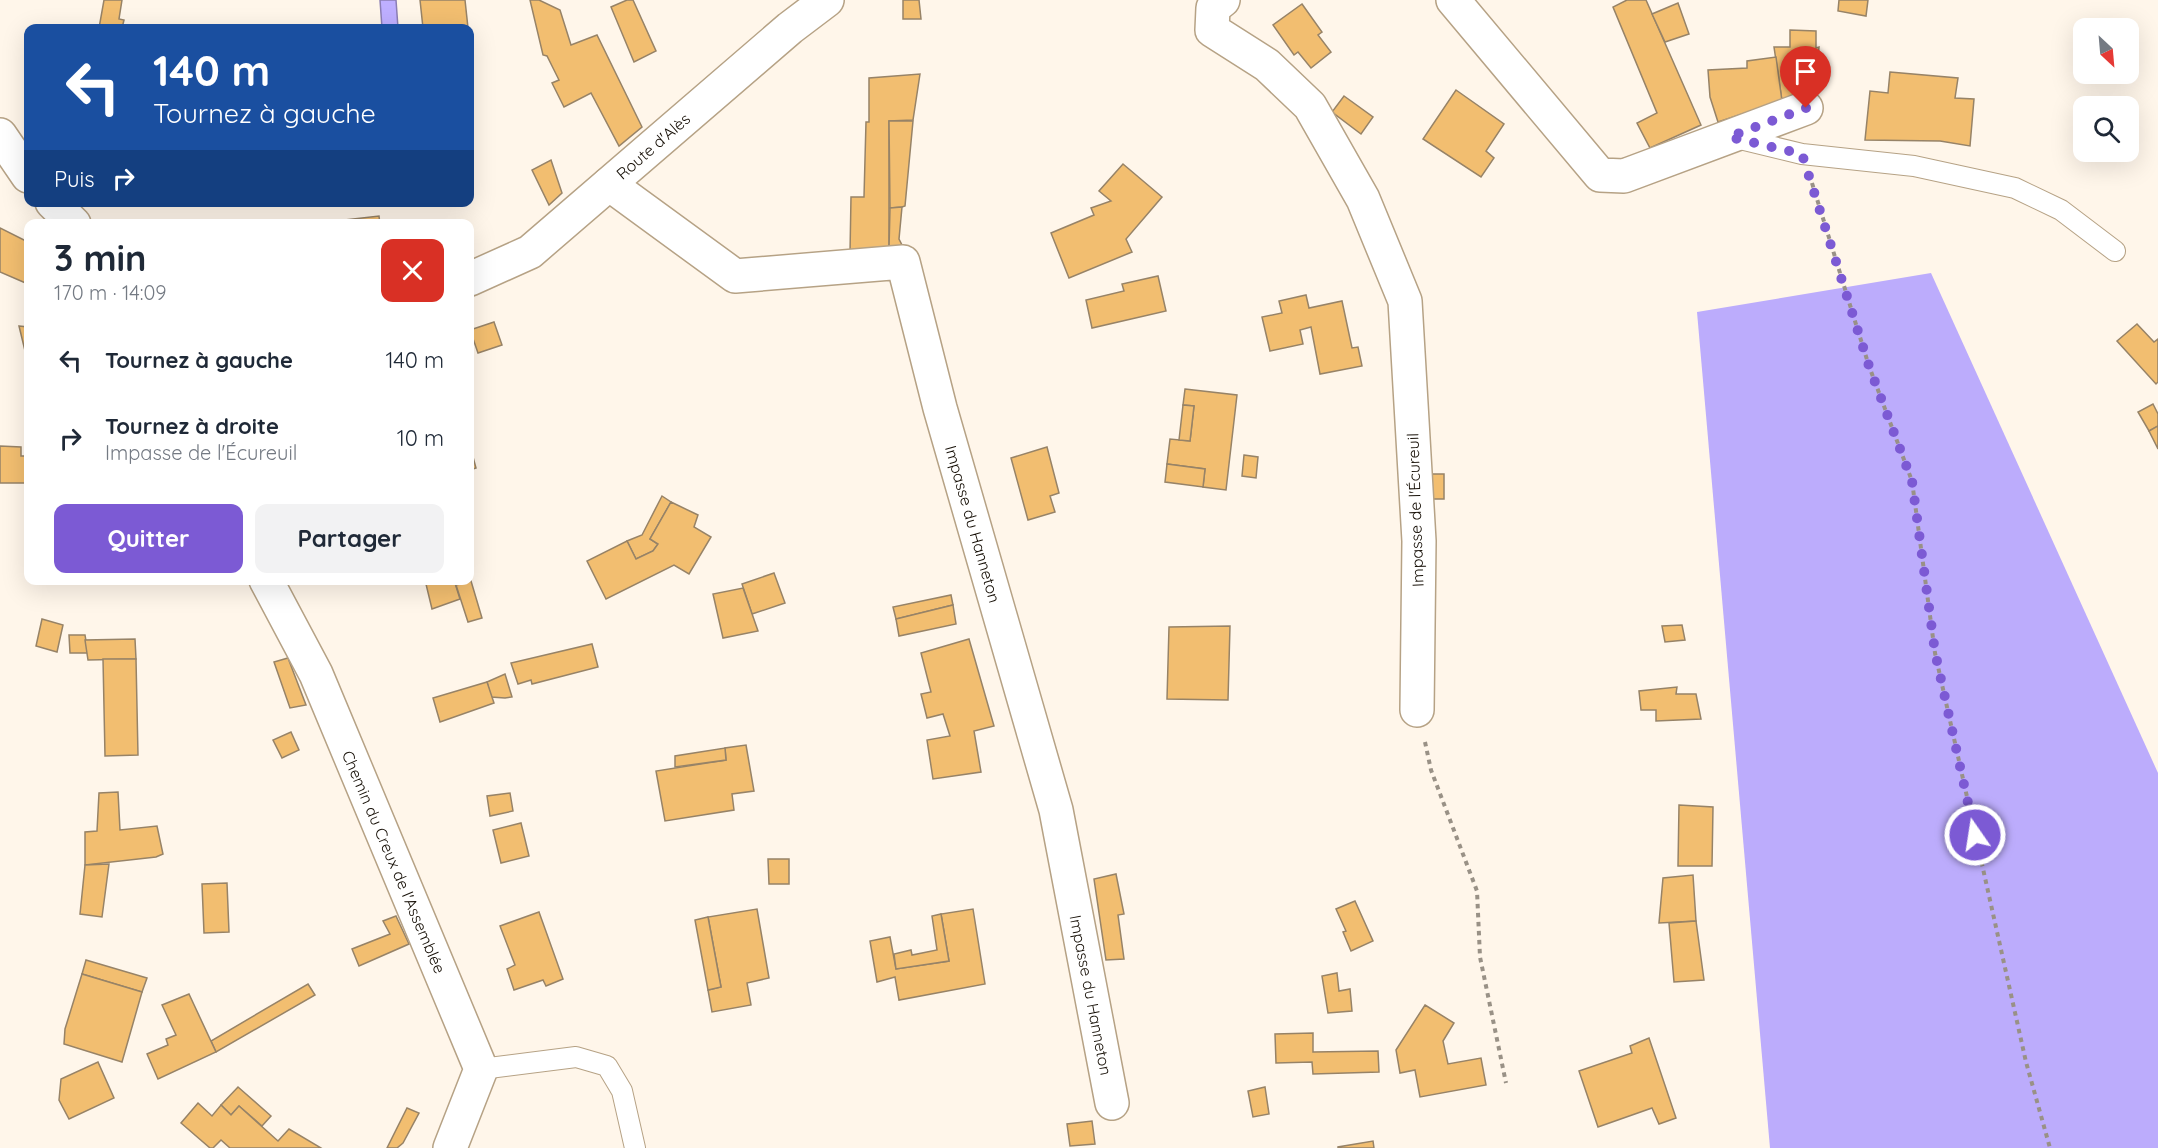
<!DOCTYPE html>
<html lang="fr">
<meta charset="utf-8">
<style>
:root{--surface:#fff;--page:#f2f2f3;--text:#1f2937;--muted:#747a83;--accent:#7c5ad4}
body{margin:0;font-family:Quicksand,sans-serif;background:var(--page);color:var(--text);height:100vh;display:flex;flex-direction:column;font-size:22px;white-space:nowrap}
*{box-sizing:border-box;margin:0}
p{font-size:20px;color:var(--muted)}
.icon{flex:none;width:33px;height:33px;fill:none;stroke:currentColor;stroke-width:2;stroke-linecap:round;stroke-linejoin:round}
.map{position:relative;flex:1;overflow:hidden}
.drawer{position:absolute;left:24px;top:219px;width:450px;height:366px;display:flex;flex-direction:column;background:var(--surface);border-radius:12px;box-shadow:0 6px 24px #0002}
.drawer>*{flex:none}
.hud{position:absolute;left:24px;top:24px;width:450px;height:183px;border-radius:12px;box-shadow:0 6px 24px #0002;background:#1a4fa0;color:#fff;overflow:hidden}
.needle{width:39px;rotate:154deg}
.buttons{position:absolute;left:2073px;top:18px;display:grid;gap:12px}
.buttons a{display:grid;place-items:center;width:66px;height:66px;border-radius:12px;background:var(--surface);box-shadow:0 6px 24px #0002;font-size:30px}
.pin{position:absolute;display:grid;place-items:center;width:51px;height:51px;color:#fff;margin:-62px -26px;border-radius:50% 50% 50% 0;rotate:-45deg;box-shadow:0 0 6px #0007}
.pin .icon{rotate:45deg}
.me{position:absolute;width:66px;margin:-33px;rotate:347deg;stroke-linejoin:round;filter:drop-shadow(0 0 4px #0008)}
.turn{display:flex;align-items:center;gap:21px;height:126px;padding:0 30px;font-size:27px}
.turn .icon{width:78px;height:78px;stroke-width:2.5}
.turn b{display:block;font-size:42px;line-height:51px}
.then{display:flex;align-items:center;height:57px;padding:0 30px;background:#0003;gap:12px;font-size:22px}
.round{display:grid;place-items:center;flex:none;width:63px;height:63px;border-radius:12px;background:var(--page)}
.overview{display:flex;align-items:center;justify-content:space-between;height:102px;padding:0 30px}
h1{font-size:36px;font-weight:700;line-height:45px}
.primary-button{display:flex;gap:12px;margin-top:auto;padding:12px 30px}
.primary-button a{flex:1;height:69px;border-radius:12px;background:var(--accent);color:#fff;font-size:24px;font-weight:700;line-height:69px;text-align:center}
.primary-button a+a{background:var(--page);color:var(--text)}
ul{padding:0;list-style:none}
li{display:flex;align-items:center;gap:18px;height:78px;padding:0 30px}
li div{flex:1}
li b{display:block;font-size:22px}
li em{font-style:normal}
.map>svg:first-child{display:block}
.forest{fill:#bcacfc}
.water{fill:#beafff;stroke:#8b7eb4;stroke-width:1.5}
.building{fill:#f2be70;stroke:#978367;stroke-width:1.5}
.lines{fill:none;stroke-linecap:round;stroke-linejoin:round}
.lane-casing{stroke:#b6a285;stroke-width:22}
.street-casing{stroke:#b6a285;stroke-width:36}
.secondary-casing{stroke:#b6a285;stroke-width:36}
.path{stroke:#999186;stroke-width:4;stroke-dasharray:4.5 4.5;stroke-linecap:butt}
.lane{stroke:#fff;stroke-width:20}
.street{stroke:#fff;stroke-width:33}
.secondary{stroke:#fff;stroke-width:33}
.route{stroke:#7c5ad4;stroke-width:10;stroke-dasharray:0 18}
.labels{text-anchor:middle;stroke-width:4.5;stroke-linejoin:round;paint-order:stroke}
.street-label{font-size:16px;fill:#140d04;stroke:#fff}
</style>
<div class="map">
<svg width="2158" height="1148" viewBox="0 0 2158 1148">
<rect width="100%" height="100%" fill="#fff6ea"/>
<polygon class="forest" points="1931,273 2158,773 2158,1148 1770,1148 1697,312"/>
<polygon class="water" points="380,0 396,0 398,28 382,28"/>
<g class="building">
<polygon points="104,0 122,0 119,19 124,20 122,28 99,28"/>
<polygon points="420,0 465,0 468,28 423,28"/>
<polygon points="530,0 539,0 560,10 571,45 597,35 642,127 619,146 591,93 564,107 552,83 559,80 547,56 543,55"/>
<polygon points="627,0 633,0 656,51 634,62 611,7"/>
<polygon points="903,0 919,0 921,19 903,19"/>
<polygon points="1627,0 1646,0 1701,125 1650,148 1637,123 1657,113 1613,7"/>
<polygon points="1839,0 1868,0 1866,16 1838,11"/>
<polygon points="1678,3 1689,34 1665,42 1652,14"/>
<polygon points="1302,4 1322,32 1318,35 1331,52 1311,68 1298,52 1294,55 1273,25"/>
<polygon points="1790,30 1816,31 1816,48 1819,47 1815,89 1782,101 1774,47 1790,47"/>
<polygon points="1776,57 1782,101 1718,122 1710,97 1708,70 1747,68 1747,61"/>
<polygon points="1890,72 1958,78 1955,98 1974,99 1970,146 1940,141 1865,140 1870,91 1888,93"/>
<polygon points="920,74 913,120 889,121 889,249 850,253 851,197 864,197 866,122 869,122 869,78"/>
<polygon points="1456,90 1504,124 1486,151 1494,158 1481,177 1423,139"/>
<polygon points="1344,96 1373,117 1361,134 1332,112"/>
<polygon points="889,121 913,121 905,206 902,207 890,208"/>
<polygon points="551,160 562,193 549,205 532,170"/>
<polygon points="1123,164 1162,197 1126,239 1132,252 1069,278 1051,233 1094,215 1091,208 1111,201 1099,191"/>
<polygon points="902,207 899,239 903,247 889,249 890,208"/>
<polygon points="379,216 380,224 345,224 345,220"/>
<polygon points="0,228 28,242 28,284 0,272"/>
<polygon points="1158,276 1166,311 1092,328 1086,300 1124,291 1122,284"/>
<polygon points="1306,295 1309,308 1342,301 1352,348 1358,347 1362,366 1320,374 1311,327 1300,330 1303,344 1270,351 1262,317 1282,313 1279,301"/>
<polygon points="494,322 502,345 478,353 470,330"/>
<polygon points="2137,324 2154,342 2158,339 2158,382 2156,384 2117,341"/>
<polygon points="19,326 28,327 28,355 26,355"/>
<polygon points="1185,389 1237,395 1226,490 1203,487 1205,469 1167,464 1170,439 1190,441 1194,406 1183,405"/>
<polygon points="2153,404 2158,414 2158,426 2149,431 2138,412"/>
<polygon points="1183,405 1194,406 1190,441 1179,440"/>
<polygon points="2158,426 2158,449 2149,431"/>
<polygon points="0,446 21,447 21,456 28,456 28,483 0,483"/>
<polygon points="470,446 476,468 470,470"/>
<polygon points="1047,447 1059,493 1050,496 1055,512 1028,520 1011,458"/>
<polygon points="1244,455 1258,457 1256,478 1242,476"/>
<polygon points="1167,464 1205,469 1203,487 1165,482"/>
<rect x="1419" y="474" width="25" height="25"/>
<polygon points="662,496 671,502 650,539 658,544 653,551 636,559 627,541 642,535"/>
<polygon points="671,502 698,515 694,527 711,537 689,574 674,565 606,599 587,561 627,541 636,559 653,551 658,544 650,539"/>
<polygon points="774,573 785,603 752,614 742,584"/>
<polygon points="425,580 454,580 460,599 432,609"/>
<polygon points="471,581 482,618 468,622 456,585"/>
<polygon points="743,588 758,631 723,638 713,594"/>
<polygon points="951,595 953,605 896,619 893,607"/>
<polygon points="953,605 956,624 899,636 896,619"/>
<polygon points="42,619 63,625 57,652 36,646"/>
<polygon points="1682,625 1685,640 1665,642 1662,626"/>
<polygon points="1230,626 1228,700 1167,699 1169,627"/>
<polygon points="69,635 85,635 88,653 70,653"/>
<polygon points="135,639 136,659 88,660 85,640"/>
<polygon points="969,639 994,726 974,731 981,772 933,779 927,740 950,736 943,714 927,718 921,694 931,692 921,653"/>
<polygon points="592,644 598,667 532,684 531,680 518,684 511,663"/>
<polygon points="288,658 306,705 290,708 274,662"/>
<polygon points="103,659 136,659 138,755 105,756"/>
<polygon points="505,674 512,697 505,698 491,697 487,682"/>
<polygon points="487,682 494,703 440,722 433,698"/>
<polygon points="1677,687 1676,694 1696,694 1701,719 1656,721 1656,710 1641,710 1639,691"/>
<polygon points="291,732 299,750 282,758 273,740"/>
<polygon points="746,745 754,791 732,794 734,810 665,821 656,771 726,760 725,748"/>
<polygon points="725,748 726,760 675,767 675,756"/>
<polygon points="118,792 120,830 157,826 163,854 156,857 85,865 85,832 97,831 99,793"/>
<polygon points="510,793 513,811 490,816 487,796"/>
<polygon points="1679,805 1713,807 1712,866 1678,866"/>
<polygon points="521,823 529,856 501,863 493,830"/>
<polygon points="768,859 789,859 789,884 769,884"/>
<polygon points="109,864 102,917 80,914 85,865"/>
<polygon points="1116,874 1124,914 1118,915 1124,959 1106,960 1094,879"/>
<polygon points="1693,875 1696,921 1659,923 1663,878"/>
<polygon points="227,883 229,932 204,933 202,884"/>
<polygon points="1355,901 1373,941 1351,951 1343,932 1346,931 1336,909"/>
<polygon points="757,909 769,978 747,983 751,1005 712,1012 708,990 721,987 708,917"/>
<polygon points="973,909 985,984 899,1000 895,977 877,982 870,941 890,937 896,969 949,961 941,914"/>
<polygon points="539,912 563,979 546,986 543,980 514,990 507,969 515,965 500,926"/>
<polygon points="941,914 949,961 896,969 894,954 911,950 912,955 937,950 932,916"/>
<polygon points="396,916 409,944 359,966 352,949 390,934 383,921"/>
<polygon points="708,917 721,987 708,990 695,920"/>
<polygon points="1696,921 1704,980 1674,982 1669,923"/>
<polygon points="86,960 147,978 142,992 82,974"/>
<polygon points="1337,973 1339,991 1350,989 1352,1011 1328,1013 1322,976"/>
<polygon points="82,974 142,992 122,1062 64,1044 65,1029"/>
<polygon points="308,984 315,995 216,1052 211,1041"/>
<polygon points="189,994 216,1052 158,1079 147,1054 168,1045 166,1039 176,1035 162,1005"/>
<polygon points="1425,1005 1454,1023 1443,1041 1448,1064 1481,1058 1486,1085 1420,1097 1415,1070 1400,1073 1396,1050"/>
<polygon points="1313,1033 1313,1052 1378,1051 1379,1072 1313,1074 1312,1062 1276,1063 1275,1034"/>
<polygon points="1649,1038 1676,1118 1659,1124 1652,1108 1598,1127 1579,1071 1632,1053 1630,1046"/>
<polygon points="98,1062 114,1098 69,1119 59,1100 61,1079"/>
<polygon points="238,1087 271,1116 262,1126 239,1106 231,1115 221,1105"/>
<polygon points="1265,1087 1269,1114 1253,1117 1248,1091"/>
<polygon points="198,1103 212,1116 221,1105 231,1115 239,1106 278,1141 289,1129 321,1148 230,1148 221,1140 213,1148 210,1148 181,1123"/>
<polygon points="407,1108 419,1113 403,1143 397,1148 387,1148"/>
<polygon points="1092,1121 1095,1144 1070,1146 1067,1124"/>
<polygon points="1373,1141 1374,1148 1338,1148 1338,1147"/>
</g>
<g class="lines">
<defs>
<g id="lane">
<polyline points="1732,137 1802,154 1914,166 2015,188 2061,210 2115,251"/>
<polyline points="481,1069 576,1057 607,1066 622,1091 635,1148"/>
</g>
<g id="street">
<polyline points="1223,0 1213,8 1212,30 1267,65 1310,106 1363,199 1405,301 1419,541 1417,710"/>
<polyline points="1453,0 1600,175 1624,176 1806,108"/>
<polyline points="609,184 735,276 903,262 940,408 1056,810 1112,1103"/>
<polyline points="266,580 316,674 481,1069 450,1148"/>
</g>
<g id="secondary">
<polyline points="0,135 28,176"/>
<polyline points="52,202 74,224"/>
<polyline points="470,279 530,252 790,28 827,0"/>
</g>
</defs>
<use href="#lane" class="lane-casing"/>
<use href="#street" class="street-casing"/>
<use href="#secondary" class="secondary-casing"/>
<g class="path">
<polyline points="1812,183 1869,366 1912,481 1935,653 2026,1062 2050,1148"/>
<polyline points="1425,742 1431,770 1477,891 1480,957 1506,1083"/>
</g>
<use href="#lane" class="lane"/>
<use href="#street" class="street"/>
<use href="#secondary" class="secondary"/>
</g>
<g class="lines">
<polyline class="route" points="1806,108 1729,137 1802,154 1869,366 1912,481 1935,652 1975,835"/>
</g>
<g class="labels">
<g class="street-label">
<text transform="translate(653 146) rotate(-41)" y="6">Route d'Alès</text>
<text transform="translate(1415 510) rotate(-92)" y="6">Impasse de l'Écureuil</text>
<text transform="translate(973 524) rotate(74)" y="6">Impasse du Hanneton</text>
<text transform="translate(394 862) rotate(67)" y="6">Chemin du Creux de l'Assemblée</text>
<text transform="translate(1091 995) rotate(79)" y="6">Impasse du Hanneton</text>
</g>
</g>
</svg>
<div class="buttons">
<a><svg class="needle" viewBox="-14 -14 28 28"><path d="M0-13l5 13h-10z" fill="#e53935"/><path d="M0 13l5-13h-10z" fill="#747a83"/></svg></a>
<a><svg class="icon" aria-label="search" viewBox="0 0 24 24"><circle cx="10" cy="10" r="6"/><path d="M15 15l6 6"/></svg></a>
</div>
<div class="pin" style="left:1806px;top:108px;background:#d93025"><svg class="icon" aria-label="arrive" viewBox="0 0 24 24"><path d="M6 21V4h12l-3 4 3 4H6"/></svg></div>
<svg class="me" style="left:1975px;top:835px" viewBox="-20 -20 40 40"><circle r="17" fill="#7c5ad4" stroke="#fff" stroke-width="3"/><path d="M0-11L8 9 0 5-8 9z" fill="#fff"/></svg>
<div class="hud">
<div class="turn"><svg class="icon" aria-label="left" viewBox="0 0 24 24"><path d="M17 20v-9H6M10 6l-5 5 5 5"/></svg><div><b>140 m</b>Tournez à gauche</div></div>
<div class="then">Puis<svg class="icon" aria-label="right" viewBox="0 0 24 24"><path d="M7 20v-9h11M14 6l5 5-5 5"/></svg></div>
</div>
<section class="drawer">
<div class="overview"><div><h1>3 min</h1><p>170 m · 14:09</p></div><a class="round" style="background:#d93025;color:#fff"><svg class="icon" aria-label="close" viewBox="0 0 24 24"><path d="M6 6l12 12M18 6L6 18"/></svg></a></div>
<ul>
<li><svg class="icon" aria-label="left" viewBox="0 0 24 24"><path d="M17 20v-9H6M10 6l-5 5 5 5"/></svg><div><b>Tournez à gauche</b></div><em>140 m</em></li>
<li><svg class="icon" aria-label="right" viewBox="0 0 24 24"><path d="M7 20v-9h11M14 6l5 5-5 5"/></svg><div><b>Tournez à droite</b><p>Impasse de l'Écureuil</p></div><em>10 m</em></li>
</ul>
<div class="primary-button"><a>Quitter</a><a>Partager</a></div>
</section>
</div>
